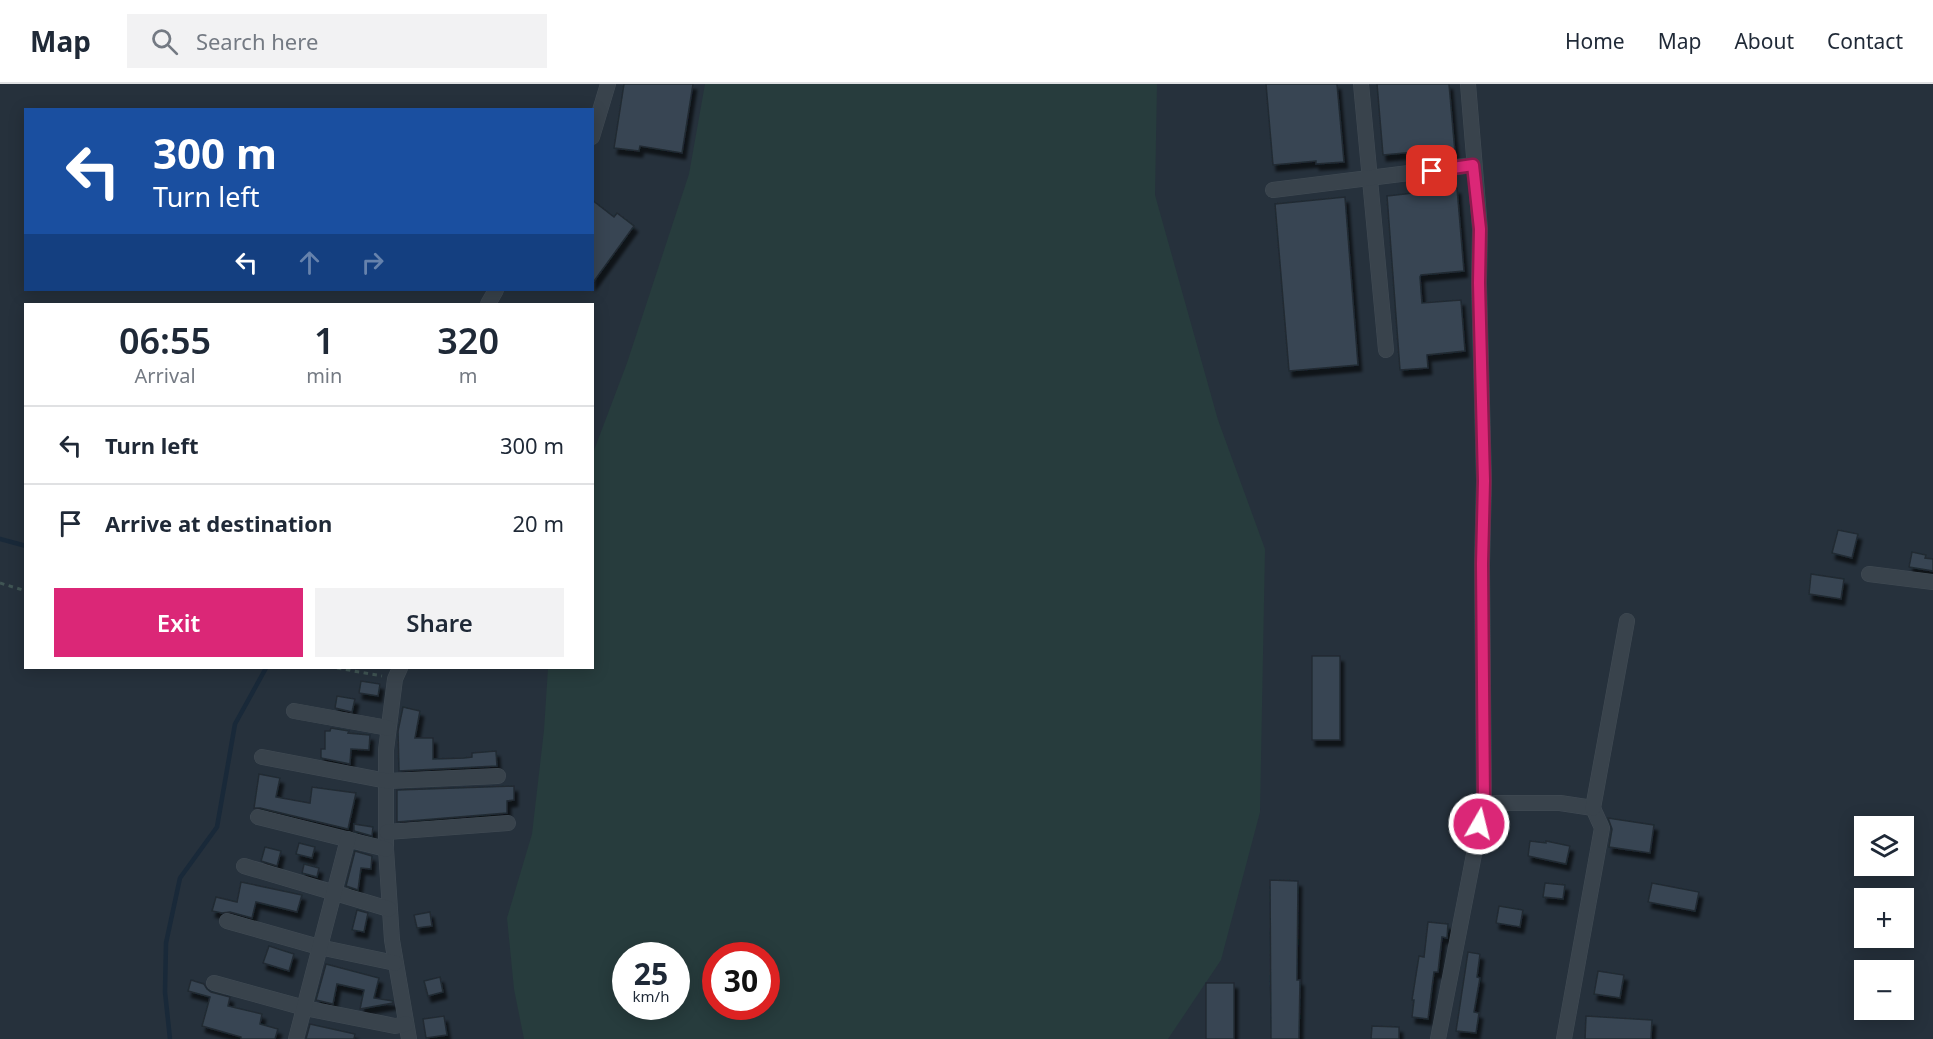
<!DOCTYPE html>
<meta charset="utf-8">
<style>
:root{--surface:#fff;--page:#f2f2f3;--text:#1f2937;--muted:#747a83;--line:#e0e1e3;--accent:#db2777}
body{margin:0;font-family:"Noto Sans",sans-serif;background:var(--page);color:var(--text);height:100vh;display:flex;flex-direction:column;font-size:22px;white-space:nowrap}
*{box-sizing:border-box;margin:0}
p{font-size:20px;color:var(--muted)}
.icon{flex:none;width:33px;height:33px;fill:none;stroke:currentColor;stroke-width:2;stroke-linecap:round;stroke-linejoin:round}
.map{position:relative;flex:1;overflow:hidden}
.sheet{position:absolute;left:24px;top:219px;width:570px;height:366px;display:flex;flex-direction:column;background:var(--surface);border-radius:0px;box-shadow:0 3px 15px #0003}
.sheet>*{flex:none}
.top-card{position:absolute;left:24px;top:24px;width:570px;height:183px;border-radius:0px;box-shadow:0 3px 15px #0003;background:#1a4fa0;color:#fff;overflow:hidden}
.buttons{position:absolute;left:1854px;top:732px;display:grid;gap:12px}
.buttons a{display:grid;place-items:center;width:60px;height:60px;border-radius:0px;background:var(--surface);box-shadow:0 3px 15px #0003;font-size:30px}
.speed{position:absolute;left:612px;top:858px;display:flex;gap:12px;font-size:30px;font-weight:700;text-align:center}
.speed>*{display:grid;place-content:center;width:78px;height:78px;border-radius:50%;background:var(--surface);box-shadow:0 3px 15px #0003;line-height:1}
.speed small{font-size:15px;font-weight:400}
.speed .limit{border:9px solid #d22;background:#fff;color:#111}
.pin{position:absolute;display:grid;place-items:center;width:51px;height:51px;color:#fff;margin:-26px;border-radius:12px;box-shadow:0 3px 9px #0006}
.me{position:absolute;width:66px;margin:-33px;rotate:8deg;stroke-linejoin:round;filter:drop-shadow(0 0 4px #0008)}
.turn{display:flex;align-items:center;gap:21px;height:126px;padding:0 30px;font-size:27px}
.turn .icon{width:78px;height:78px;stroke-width:2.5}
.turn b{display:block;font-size:42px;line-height:51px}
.lanes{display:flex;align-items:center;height:57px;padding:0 30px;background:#0003;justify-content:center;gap:30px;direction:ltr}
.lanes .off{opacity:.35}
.eta{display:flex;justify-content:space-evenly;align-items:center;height:102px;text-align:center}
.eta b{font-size:36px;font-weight:600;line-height:42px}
.action{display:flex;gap:12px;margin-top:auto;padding:12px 30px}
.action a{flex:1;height:69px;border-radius:0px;background:var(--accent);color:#fff;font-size:24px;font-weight:600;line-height:69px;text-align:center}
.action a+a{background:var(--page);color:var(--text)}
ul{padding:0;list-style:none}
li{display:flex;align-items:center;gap:18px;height:78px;padding:0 30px;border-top:2px solid var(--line)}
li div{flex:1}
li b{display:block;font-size:22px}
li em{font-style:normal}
header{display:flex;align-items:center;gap:36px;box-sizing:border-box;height:84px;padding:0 30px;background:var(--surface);border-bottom:2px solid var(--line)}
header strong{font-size:28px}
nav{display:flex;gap:33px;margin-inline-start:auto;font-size:21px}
.search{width:420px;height:54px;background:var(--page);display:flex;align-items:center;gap:15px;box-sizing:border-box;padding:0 21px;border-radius:0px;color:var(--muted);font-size:22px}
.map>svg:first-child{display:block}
.green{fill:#273c3d;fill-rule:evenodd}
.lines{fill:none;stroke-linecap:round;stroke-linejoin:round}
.stream{stroke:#192939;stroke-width:4.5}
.building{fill:#384552;stroke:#202a33;stroke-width:1.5;filter:url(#shadow)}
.street-casing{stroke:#424c55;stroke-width:16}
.path{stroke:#405554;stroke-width:3;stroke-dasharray:4.5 4.5;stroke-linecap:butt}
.street{stroke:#39434c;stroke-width:15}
.route-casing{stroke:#8e194d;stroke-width:15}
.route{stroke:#db2777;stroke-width:10}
</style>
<header>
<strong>Map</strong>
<div class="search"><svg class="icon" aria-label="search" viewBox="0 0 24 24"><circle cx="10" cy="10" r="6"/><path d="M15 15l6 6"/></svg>Search here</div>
<nav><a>Home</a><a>Map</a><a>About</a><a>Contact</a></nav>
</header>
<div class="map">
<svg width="1933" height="955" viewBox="0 0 1933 955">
<defs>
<filter id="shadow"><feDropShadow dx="3.5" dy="6" stdDeviation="1.5" flood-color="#0009"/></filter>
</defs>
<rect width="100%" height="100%" fill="#26313c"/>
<path class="green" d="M705,0H1157L1155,111L1218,336L1265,465L1260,728L1221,876L1168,955H524L514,905L507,834L532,750L544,646L548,584H592L593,369L627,279L689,90ZM626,872H676V922H626ZM716,872H766V922H716Z"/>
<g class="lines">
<g class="stream">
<polyline points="0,455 26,462"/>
<polyline points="170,955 165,908 166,859 180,794 217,743 235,640 266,584"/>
</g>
</g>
<g class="building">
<polygon points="624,0 693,0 682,69 640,62 639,67 614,64"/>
<polygon points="1266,0 1337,0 1344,78 1316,80 1316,77 1273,81"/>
<polygon points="1377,0 1449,0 1455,69 1427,72 1426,67 1383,71"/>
<polygon points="1457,104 1464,187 1421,191 1420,193 1422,219 1461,216 1465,267 1427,271 1428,284 1400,286 1387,112"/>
<polygon points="1345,113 1358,281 1289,287 1275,120"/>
<polygon points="592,116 614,133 617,129 634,142 592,200"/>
<polygon points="1838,446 1858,450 1852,474 1832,469"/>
<polygon points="1912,468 1926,471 1925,474 1933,475 1933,487 1909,483"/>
<polygon points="1811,490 1844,495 1841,515 1809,510"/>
<rect x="1312" y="572" width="28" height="84"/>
<polygon points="361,597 380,600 378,612 359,609"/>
<polygon points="337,612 355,615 352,628 335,624"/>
<polygon points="403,623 420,627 415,654 433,654 433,675 464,674 472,673 472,669 496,667 497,682 399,687 398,647"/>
<polygon points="331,644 349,647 348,649 370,651 369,666 351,665 350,680 321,674 321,665 325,665 325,647 330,647"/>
<polygon points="259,690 280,694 276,713 310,719 312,703 356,709 348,745 260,724 254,724"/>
<polygon points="514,702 514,716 507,717 507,729 397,738 397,706"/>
<polygon points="1608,734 1654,741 1650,769 1609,763 1612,745"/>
<polygon points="354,740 373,743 372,752 354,747"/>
<polygon points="1530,757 1546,759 1546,757 1570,762 1566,780 1528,772"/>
<polygon points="299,759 315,763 312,774 296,770"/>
<polygon points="265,763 281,767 277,782 261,777"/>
<polygon points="355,767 372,772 371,785 361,784 358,806 346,802"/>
<polygon points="304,780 319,784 317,793 302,789"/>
<polygon points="1270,796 1298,797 1297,896 1300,896 1299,955 1271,955"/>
<polygon points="241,798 302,811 297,828 256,818 252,834 230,828 222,829 212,827 216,813 237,818"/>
<polygon points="1545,799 1565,801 1563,815 1543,813"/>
<polygon points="1652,799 1699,808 1695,827 1648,818"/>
<polygon points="1499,822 1523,826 1520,843 1496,839"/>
<polygon points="357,826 368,829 364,848 352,846"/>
<polygon points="430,828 432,842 417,844 414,831"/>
<polygon points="1428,838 1448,840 1447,854 1442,853 1438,888 1434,888 1428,935 1412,933 1414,916 1412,916 1419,872 1424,873"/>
<polygon points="269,862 294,870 289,887 263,879"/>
<polygon points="1468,868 1480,870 1477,893 1480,894 1474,928 1479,929 1476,949 1456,947"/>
<polygon points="326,880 379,894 374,914 393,917 393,919 360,925 364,906 337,900 333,920 316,916"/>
<polygon points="1598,887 1624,891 1620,914 1594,910"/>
<polygon points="440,893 443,908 428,912 424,897"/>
<polygon points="191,896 204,900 207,905 211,908 230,913 228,922 262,930 260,940 278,945 275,955 241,955 241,953 202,942 210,913 188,907"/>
<rect x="1206" y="899" width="28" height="56"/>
<polygon points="444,932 447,951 426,954 423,935"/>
<polygon points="1586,932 1652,936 1651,955 1585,955"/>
<polygon points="310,940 355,950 354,955 306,955"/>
<polygon points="1372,942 1399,943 1399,955 1371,955"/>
</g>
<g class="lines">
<defs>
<g id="street">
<polyline points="1361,0 1386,266"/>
<polyline points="592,53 608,0"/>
<polyline points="1273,106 1473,81"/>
<polyline points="488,220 496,206"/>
<polyline points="1869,490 1933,498"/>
<polyline points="400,584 395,595 386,666 386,765 392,856 409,955"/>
<polyline points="294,627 388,644"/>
<polyline points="262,673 387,697 498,692"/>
<polyline points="1484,719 1560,719 1593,724 1602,744 1564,955"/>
<polyline points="1593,724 1627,537"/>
<polyline points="258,733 386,765"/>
<polyline points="387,748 508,739"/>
<polyline points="244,782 389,825"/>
<polyline points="227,837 319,863 395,879"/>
<polyline points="214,899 305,924 395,942 406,940"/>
<polyline points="296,955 348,755"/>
<polyline points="1438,955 1484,719 1482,480 1484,397 1479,199 1480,145 1468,0"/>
</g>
</defs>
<use href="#street" class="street-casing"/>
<g class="path">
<polyline points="0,499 26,507"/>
<polyline points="337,584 382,592"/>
</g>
<use href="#street" class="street"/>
</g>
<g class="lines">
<defs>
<polyline id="route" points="1432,87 1473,81 1480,145 1479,199 1484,397 1482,480 1484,719 1479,740"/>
</defs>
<use href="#route" class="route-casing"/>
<use href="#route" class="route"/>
</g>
</svg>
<div class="buttons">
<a><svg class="icon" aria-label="layers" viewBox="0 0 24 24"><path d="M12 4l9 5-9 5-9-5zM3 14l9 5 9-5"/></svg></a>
<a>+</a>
<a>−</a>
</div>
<div class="speed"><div>25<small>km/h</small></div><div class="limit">30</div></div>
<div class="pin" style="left:1432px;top:87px;background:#d93025"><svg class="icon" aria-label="arrive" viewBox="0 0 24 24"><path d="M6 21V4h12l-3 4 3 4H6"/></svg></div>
<svg class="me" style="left:1479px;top:740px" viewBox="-20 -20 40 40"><circle r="17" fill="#db2777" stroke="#fff" stroke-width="3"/><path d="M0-11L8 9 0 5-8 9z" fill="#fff"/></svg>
<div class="top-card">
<div class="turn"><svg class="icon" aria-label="left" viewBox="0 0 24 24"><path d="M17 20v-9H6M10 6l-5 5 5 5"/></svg><div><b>300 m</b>Turn left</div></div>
<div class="lanes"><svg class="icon" aria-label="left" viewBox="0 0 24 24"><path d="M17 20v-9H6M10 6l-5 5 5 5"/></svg><svg class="icon off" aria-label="ahead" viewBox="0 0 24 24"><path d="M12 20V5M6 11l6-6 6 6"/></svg><svg class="icon off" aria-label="right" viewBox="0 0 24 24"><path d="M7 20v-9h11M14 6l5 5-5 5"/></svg></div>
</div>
<section class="sheet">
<div class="eta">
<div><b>06:55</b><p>Arrival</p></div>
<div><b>1</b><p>min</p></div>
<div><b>320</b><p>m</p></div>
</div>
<ul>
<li><svg class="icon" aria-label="left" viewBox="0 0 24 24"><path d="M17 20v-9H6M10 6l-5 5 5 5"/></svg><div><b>Turn left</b></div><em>300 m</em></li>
<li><svg class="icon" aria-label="arrive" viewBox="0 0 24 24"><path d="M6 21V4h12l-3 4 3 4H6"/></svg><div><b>Arrive at destination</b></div><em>20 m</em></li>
</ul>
<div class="action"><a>Exit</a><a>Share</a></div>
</section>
</div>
